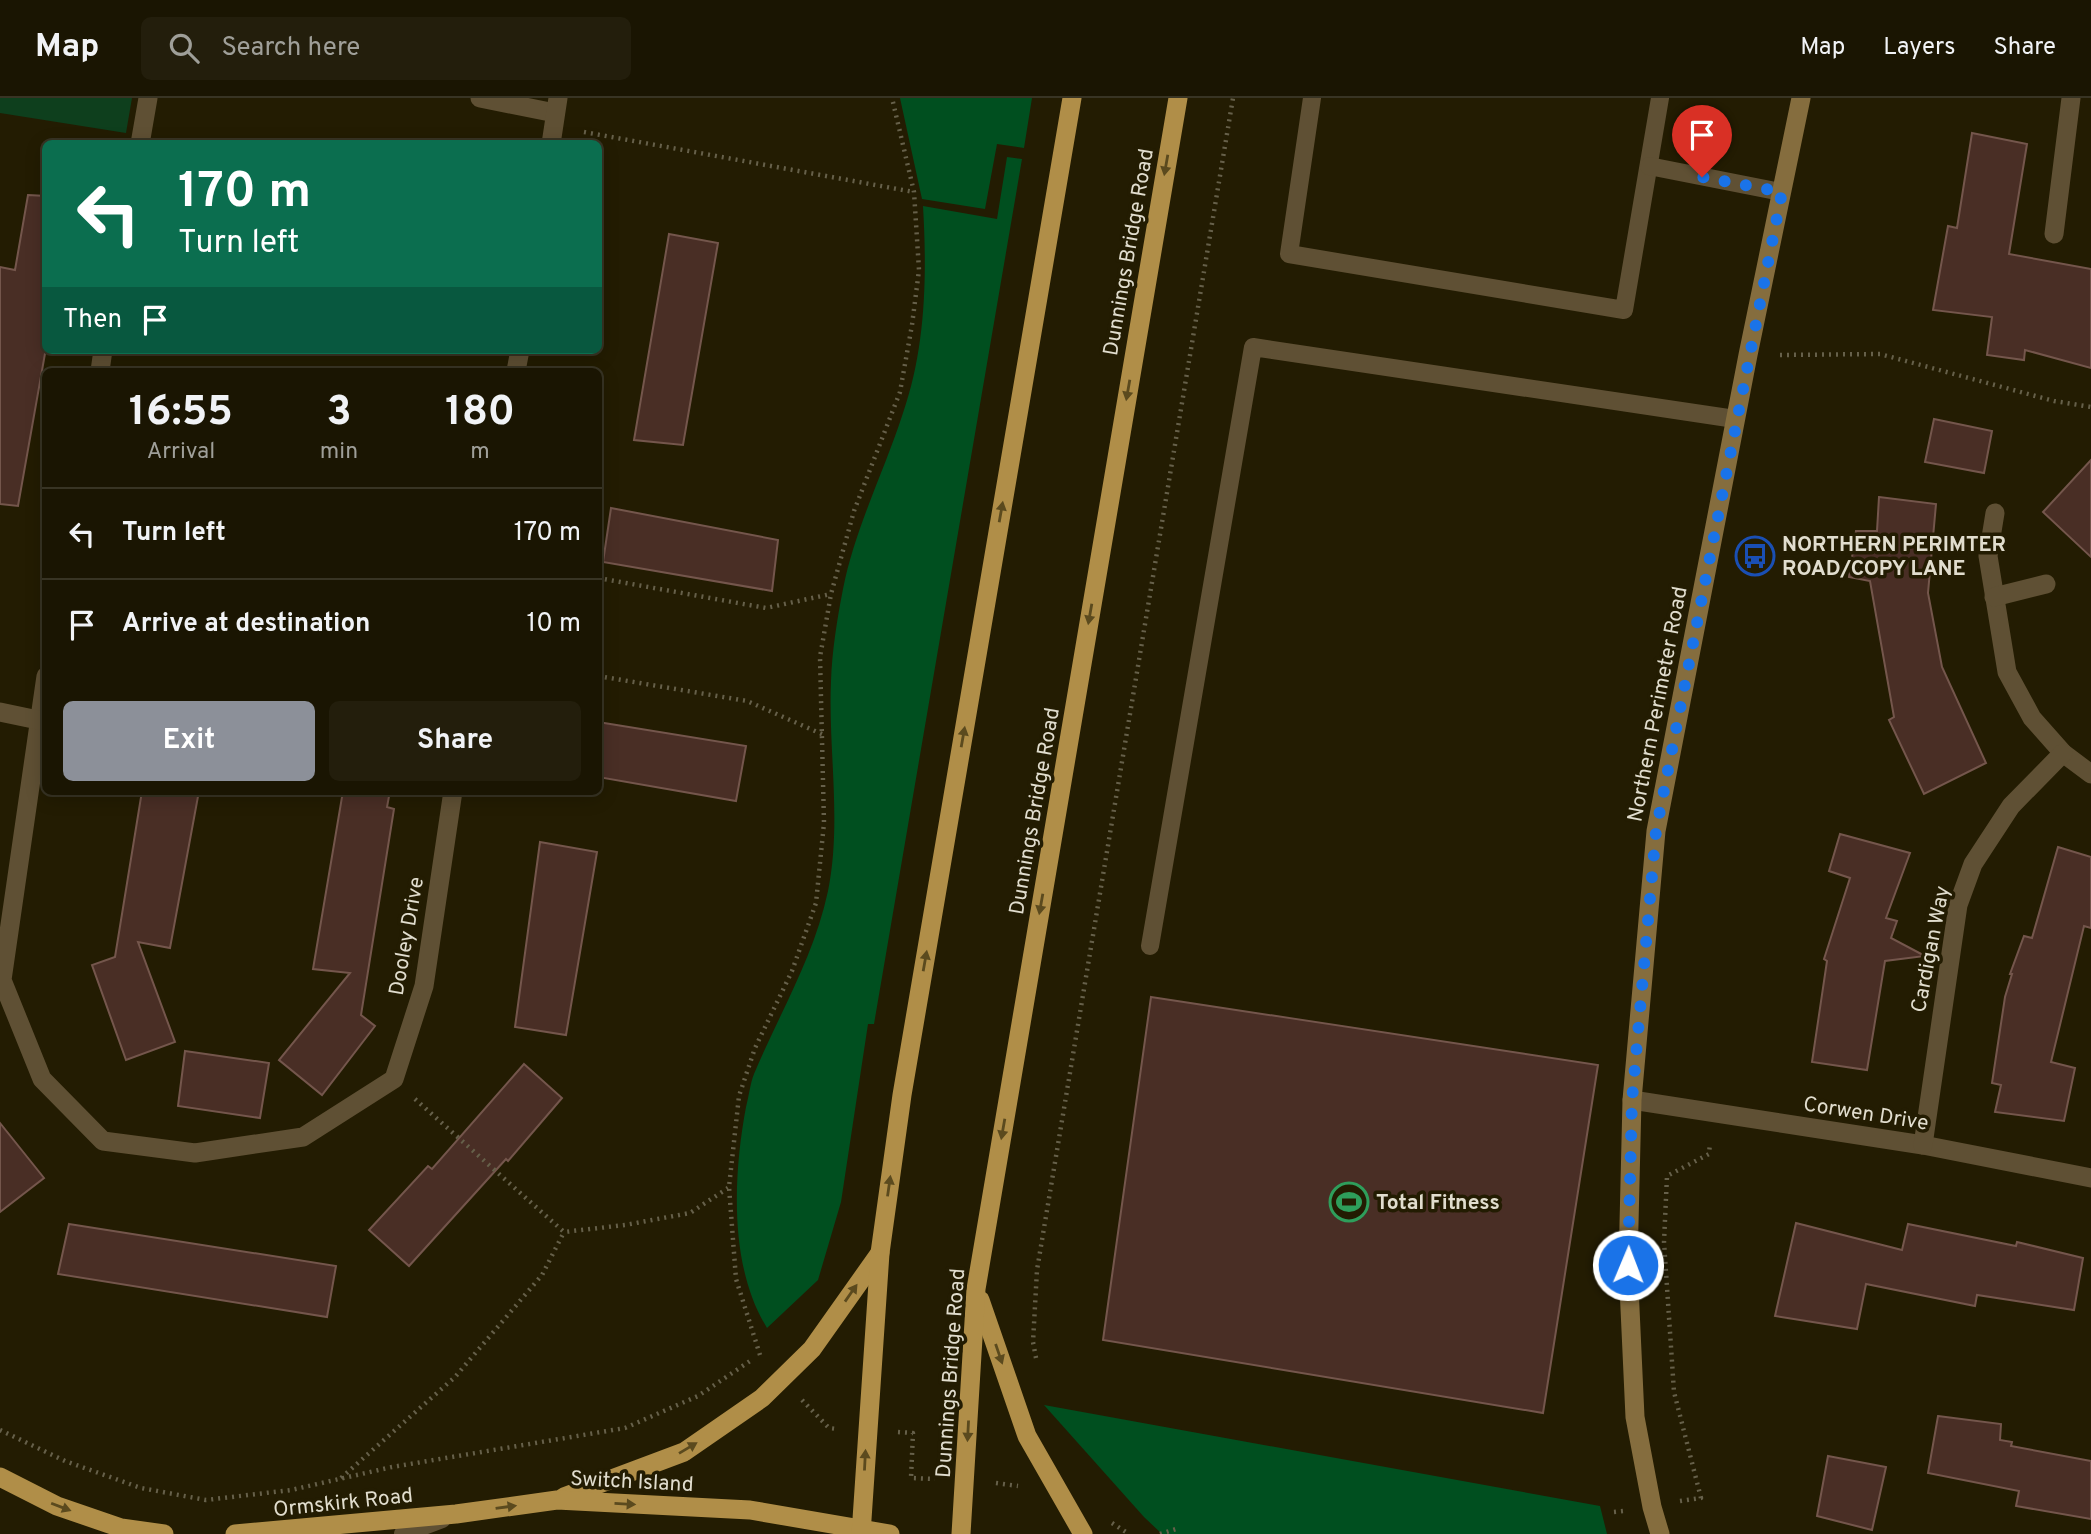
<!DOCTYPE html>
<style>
:root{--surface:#1a1502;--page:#231e0c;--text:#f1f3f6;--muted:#9f9f99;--line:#383424;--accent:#8c9099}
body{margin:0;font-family:Overpass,sans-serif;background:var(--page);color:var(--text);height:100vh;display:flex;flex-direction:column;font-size:26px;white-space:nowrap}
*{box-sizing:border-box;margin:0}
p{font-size:23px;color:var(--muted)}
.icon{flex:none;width:38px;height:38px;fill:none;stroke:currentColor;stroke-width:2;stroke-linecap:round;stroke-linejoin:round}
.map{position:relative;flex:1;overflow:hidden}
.side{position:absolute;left:42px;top:270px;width:560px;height:427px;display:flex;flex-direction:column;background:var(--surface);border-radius:10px;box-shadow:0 4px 18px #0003,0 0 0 2px var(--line)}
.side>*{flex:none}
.hud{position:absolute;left:42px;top:42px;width:560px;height:214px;border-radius:10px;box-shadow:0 4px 18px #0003,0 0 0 2px var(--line);background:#0b6e4f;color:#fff;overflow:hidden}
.pin{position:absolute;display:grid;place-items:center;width:60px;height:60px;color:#fff;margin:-72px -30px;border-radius:50% 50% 50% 0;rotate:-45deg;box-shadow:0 0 7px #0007}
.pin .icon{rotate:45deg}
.me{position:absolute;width:77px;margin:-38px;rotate:1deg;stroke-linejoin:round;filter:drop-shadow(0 0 5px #0008)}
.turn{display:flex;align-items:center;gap:24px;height:147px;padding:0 21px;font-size:32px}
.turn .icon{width:91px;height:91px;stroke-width:2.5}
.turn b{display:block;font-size:49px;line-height:60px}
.then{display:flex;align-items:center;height:66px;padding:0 21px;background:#0003;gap:14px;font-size:26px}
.eta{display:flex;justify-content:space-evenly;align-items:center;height:119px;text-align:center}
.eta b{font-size:42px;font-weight:700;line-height:49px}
.button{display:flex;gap:14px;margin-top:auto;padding:14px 21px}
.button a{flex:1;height:80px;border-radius:10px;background:var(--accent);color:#fff;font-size:28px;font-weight:700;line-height:80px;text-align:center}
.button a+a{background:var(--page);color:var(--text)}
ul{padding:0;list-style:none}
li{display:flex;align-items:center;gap:21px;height:91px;padding:0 21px;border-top:2px solid var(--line)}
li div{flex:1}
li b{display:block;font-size:26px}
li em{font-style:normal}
header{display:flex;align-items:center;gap:42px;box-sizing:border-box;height:98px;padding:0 35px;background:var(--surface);border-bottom:2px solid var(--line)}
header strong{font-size:33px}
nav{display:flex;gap:38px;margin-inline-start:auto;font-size:24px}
.search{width:490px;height:63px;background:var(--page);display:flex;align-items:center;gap:18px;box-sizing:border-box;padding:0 24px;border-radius:10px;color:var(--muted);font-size:26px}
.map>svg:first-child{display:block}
.green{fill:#0e3f1d}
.forest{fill:#004f1f}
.building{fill:#492e25;stroke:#74564c;stroke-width:2}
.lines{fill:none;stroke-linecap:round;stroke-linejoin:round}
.path{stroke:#66604a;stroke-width:4.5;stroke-dasharray:2 5;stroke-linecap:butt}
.service{stroke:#5f5034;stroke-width:18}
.minor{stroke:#5f5034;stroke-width:19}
.secondary{stroke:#856d3e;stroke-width:19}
.trunk{stroke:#b08e48;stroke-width:19}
.oneway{fill:#5b4a1e}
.route{stroke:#1a73e8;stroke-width:12;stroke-dasharray:0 21.6}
.labels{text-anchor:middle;stroke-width:7;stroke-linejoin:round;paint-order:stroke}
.street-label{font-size:21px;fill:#e1ddce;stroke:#231c02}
.poi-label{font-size:21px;font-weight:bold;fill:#e1ddce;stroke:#231c02;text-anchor:start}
</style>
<header>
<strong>Map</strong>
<div class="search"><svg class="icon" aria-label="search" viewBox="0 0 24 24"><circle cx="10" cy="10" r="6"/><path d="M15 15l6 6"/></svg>Search here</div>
<nav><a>Map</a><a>Layers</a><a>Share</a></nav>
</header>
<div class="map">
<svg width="2091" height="1436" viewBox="0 0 2091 1436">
<rect width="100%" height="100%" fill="#231c02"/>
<polygon class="green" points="0,0 132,0 126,35 0,15"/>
<g class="forest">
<polygon points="900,0 1032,0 1024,50 997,46 985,111 922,101"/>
<path d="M1007,59L1022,61L874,926H868L841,1104L818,1182L767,1230C729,1169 733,1078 746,1009C749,998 750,986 754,976C780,914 814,859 828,793C842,724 828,652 831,583C832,554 837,521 843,491C855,430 884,374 903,315C926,249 927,177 923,108L997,121Z"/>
<polygon points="1044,1307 1600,1408 1607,1436 1162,1436 1144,1419"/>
</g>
<g class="building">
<polygon points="1972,35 2027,46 2009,156 2091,171 2091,270 2025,252 2024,262 1987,257 1992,219 1933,212 1948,128 1957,130"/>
<polygon points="28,97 46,98 46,250 18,408 0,406 0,169 15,172"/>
<polygon points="669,136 718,145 683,347 634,342"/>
<polygon points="1934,321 1992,333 1984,375 1925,364"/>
<polygon points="2091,362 2091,459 2043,414"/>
<polygon points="1879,399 1936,406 1928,495 1942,569 1986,665 1924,696 1889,622 1894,619 1870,483 1849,479 1856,433 1877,433"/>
<polygon points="611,410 778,442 772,493 603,464"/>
<polygon points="598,624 746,648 736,703 598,679"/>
<polygon points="142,693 199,693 170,850 138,844 175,944 126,962 92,867 115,859"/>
<polygon points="343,693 390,693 387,709 394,711 361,917 375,928 322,997 279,962 350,875 313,871"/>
<polygon points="1840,736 1910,755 1886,820 1897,823 1891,840 1925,858 1885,863 1867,972 1812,964 1827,863 1824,861 1850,780 1829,773"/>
<polygon points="540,744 597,754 566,937 515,929"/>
<polygon points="2058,749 2091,759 2091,830 2084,828 2051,964 2075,970 2064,1023 1995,1014 2001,987 1992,985 2005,899 2012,876 2010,876 2024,838 2032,840"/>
<polygon points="1151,899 1598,967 1543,1315 1103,1242"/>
<polygon points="185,953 269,965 260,1020 178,1008"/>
<polygon points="524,966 562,1000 508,1063 506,1061 409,1168 369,1132 428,1068 432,1071"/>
<polygon points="0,1025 44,1080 0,1114"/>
<polygon points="1796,1125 1902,1152 1908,1126 2016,1148 2017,1144 2083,1160 2074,1212 1977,1197 1975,1208 1866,1186 1857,1231 1775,1218"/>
<polygon points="69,1126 336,1168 327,1219 58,1176"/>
<polygon points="1938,1318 2001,1326 2000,1342 2012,1344 2011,1348 2091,1363 2091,1421 2016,1408 2019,1393 1928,1375"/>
<polygon points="1828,1358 1886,1369 1872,1432 1817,1418"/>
</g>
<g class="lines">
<g class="path">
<polyline points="584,34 914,94"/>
<polyline points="1780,257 1880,256 2054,303 2091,309"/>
<polyline points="598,480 766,510 831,496"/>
<polyline points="598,578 747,603 824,637"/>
<polyline points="415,1001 564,1134 625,1127 690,1115 728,1090"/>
<polyline points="760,1257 736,1181 729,1089 739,998 755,950 792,873 816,805 824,725 820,559 831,496 854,413 900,294 912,227 919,172 914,94 892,0"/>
<polyline points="1036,1260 1033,1244 1037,1172 1233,0"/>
<polyline points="802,1302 829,1330 837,1331"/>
<polyline points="0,1332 65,1363 141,1390 206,1402 291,1392 392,1369 625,1330 698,1298 753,1261"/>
<polyline points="898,1334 913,1335 911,1380 935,1381"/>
<polyline points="341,1380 455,1279 542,1177 564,1134"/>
<polyline points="996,1385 1018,1388"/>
<polyline points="1680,1403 1701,1400 1674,1294 1664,1144 1667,1078 1709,1056 1710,1045"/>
<polyline points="1614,1414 1624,1413"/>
<polyline points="1112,1425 1129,1436"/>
<polyline points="1160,1436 1176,1431"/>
</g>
<g class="service">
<polyline points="1312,0 1289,156 1624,212 1660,0"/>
<polyline points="1649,68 1781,94"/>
<polyline points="1150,848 1253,249 1735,321"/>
<polyline points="403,1436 442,1421"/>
</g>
<g class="minor">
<polyline points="480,0 555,15"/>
<polyline points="140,46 148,0"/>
<polyline points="551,46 558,0"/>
<polyline points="2054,136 2071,0"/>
<polyline points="100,273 103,252"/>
<polyline points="516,273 520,252"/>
<polyline points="1995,415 1988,458 2007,574 2032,620 2063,655 2091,676"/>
<polyline points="1994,499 2046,486"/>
<polyline points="46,578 2,882 42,981 103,1043 195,1055 303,1039 394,981 424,888 453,693"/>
<polyline points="0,614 38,622"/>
<polyline points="1632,1002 1923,1047 2091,1080"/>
<polyline points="1923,1047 1958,807 1973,766 2011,708 2063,655"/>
</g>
<polyline class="secondary" points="1660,1436 1652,1409 1635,1319 1628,1167 1632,1002 1656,733 1748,257 1801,0"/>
<g class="trunk">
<polyline points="980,1202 1027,1338 1083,1436"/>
<polyline points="0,1379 57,1408 121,1430 164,1436"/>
<polyline points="564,1399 684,1354 762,1300 812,1251 880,1155"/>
<polyline points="235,1436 456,1416 557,1402 750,1412 890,1436"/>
<polyline points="861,1436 880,1155 902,997 1072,0"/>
<polyline points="961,1436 976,1191 1178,0"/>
</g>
</g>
<defs><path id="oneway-solid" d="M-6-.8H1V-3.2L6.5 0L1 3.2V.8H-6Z" transform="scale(1.75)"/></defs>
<g class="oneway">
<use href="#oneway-solid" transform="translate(1166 67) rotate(100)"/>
<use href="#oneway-solid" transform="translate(1128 292) rotate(100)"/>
<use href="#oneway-solid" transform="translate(1001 414) rotate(-80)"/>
<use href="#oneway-solid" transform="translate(1090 516) rotate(100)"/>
<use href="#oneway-solid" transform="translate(963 639) rotate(-80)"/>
<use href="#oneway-solid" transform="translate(1041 806) rotate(100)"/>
<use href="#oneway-solid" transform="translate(925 863) rotate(-80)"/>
<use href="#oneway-solid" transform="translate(1003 1031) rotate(100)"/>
<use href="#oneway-solid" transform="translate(889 1088) rotate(-82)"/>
<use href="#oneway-solid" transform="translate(851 1195) rotate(-55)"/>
<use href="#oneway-solid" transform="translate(999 1256) rotate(71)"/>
<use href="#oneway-solid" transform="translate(968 1333) rotate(93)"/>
<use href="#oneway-solid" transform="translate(688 1350) rotate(-31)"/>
<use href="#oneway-solid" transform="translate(865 1362) rotate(-87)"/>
<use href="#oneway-solid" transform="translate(625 1406) rotate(3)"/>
<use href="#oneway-solid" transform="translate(61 1409) rotate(21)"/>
<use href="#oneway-solid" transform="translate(506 1409) rotate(-8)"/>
</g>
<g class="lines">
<polyline class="route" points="1628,1167 1632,1002 1656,733 1782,94 1702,79"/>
</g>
<defs>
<symbol id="bus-ring" viewBox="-11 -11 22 22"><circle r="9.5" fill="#231c02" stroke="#1a4fb4" stroke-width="1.5"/><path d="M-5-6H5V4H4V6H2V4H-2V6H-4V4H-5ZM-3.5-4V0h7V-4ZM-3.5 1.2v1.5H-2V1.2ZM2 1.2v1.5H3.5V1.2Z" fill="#1a4fb4"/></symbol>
<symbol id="stadium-ring" viewBox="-11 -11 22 22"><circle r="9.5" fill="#231c02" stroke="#2e9e5b" stroke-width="1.5"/><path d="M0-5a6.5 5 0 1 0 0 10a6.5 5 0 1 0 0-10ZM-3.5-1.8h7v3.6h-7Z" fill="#2e9e5b"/></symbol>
</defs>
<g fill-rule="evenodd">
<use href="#bus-ring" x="1733" y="436" width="44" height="44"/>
<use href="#stadium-ring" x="1327" y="1082" width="44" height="44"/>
</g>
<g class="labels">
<g class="street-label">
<text transform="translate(1128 154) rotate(-80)" y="7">Dunnings Bridge Road</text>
<text transform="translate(1657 606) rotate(-79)" y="7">Northern Perimeter Road</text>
<text transform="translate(1034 713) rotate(-80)" y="7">Dunnings Bridge Road</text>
<text transform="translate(406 838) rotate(-80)" y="7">Dooley Drive</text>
<text transform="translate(1930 851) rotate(-79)" y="7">Cardigan Way</text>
<text transform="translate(1866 1015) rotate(9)" y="7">Corwen Drive</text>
<text transform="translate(950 1275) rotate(-86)" y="7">Dunnings Bridge Road</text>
<text transform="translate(632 1383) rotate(3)" y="7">Switch Island</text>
<text transform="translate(343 1404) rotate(-6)" y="7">Ormskirk Road</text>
</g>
<g class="poi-label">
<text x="1782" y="453">NORTHERN PERIMTER<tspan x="1782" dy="24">ROAD/COPY LANE</tspan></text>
<text x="1376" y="1111">Total Fitness</text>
</g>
</g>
</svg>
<div class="pin" style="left:1702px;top:79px;background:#d93025"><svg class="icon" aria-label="arrive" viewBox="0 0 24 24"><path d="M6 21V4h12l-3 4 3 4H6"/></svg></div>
<svg class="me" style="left:1628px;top:1167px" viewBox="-20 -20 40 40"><circle r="17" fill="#1a73e8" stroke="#fff" stroke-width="3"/><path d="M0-11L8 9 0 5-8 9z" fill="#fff"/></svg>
<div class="hud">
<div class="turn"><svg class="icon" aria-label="left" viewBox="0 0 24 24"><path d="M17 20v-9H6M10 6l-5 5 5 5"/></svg><div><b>170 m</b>Turn left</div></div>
<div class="then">Then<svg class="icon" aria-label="arrive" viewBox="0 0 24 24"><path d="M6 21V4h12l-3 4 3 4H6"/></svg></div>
</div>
<section class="side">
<div class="eta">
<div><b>16:55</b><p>Arrival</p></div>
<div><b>3</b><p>min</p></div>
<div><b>180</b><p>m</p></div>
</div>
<ul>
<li><svg class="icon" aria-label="left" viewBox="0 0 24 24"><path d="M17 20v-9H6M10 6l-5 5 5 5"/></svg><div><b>Turn left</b></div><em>170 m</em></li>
<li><svg class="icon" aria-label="arrive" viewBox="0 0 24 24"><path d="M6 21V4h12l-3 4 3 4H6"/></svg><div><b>Arrive at destination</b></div><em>10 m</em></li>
</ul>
<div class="button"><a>Exit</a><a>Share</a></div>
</section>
</div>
